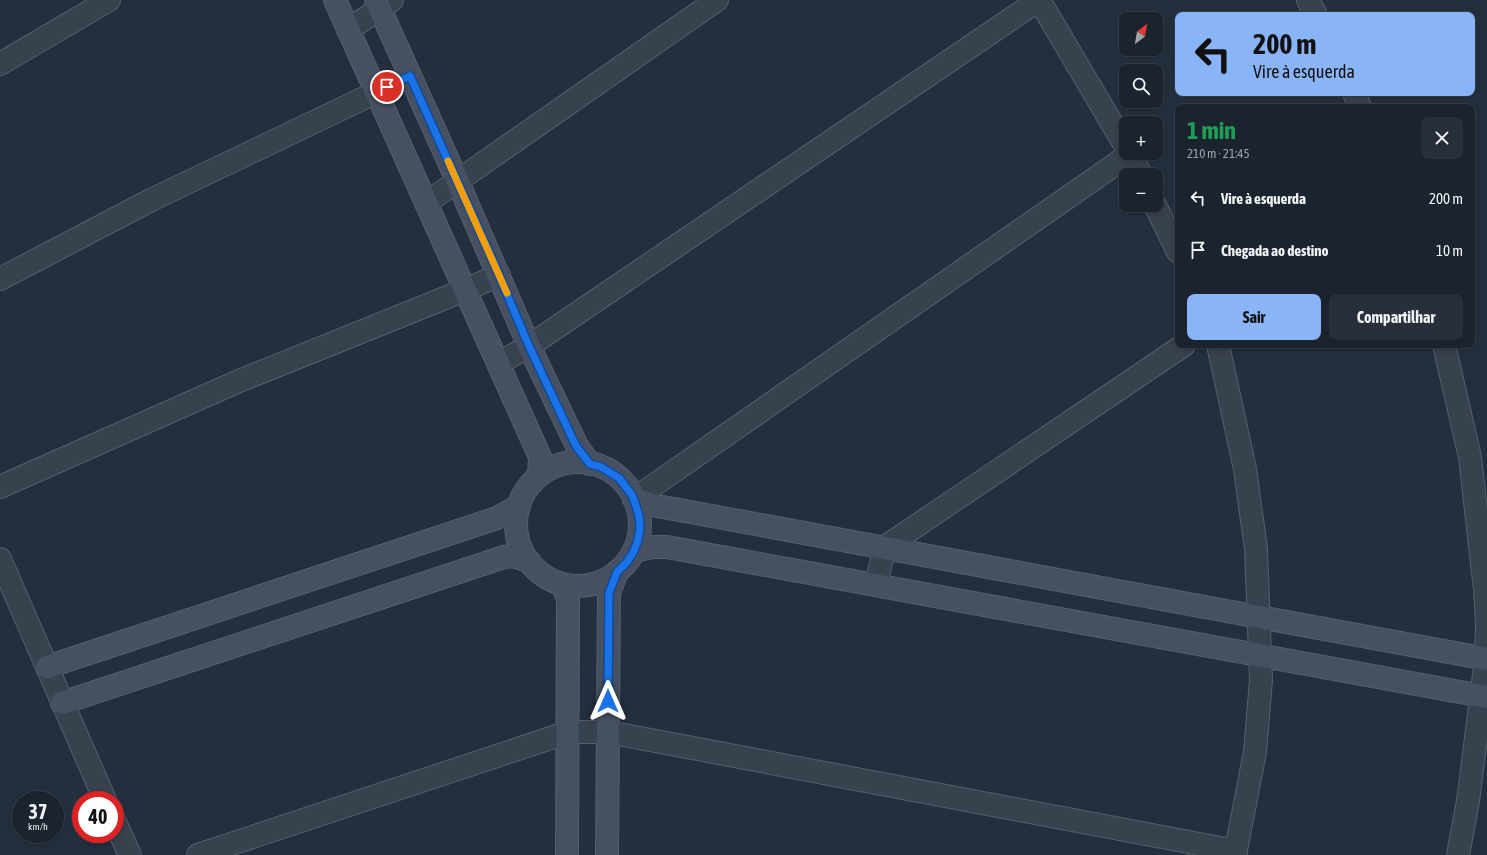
<!DOCTYPE html>
<html lang="pt">
<meta charset="utf-8">
<style>
:root{--surface:#1b232e;--page:#282f3a;--text:#f1f3f6;--muted:#a0a4aa;--line:#39404a;--accent:#8ab4f8}
body{margin:0;font-family:"Asap Condensed",sans-serif;background:var(--page);color:var(--text);height:100vh;display:flex;flex-direction:column;font-size:15px;white-space:nowrap}
*{box-sizing:border-box;margin:0}
p{font-size:13px;color:var(--muted)}
.icon{flex:none;width:22px;height:22px;fill:none;stroke:currentColor;stroke-width:2;stroke-linecap:round;stroke-linejoin:round}
.map{position:relative;flex:1;overflow:hidden}
.drawer{position:absolute;left:1175px;top:104px;width:300px;height:244px;display:flex;flex-direction:column;background:var(--surface);border-radius:8px;box-shadow:0 2px 6px #0003,0 0 0 1px var(--line)}
.drawer>*{flex:none}
.guide{position:absolute;left:1175px;top:12px;width:300px;height:84px;border-radius:8px;box-shadow:0 2px 6px #0003,0 0 0 1px var(--line);background:#8ab4f8;color:#111;overflow:hidden}
.needle{width:26px;rotate:31deg}
.controls{position:absolute;left:1119px;top:12px;display:grid;gap:8px}
.controls a{display:grid;place-items:center;width:44px;height:44px;border-radius:8px;background:var(--surface);box-shadow:0 2px 6px #0003,0 0 0 1px var(--line);font-size:20px}
.speed{position:absolute;left:12px;top:791px;display:flex;gap:8px;font-size:20px;font-weight:700;text-align:center}
.speed>*{display:grid;place-content:center;width:52px;height:52px;border-radius:50%;background:var(--surface);box-shadow:0 2px 6px #0003,0 0 0 1px var(--line);line-height:1}
.speed small{font-size:10px;font-weight:400}
.speed .limit{border:6px solid #d22;background:#fff;color:#111}
.pin{position:absolute;display:grid;place-items:center;width:34px;height:34px;color:#fff;margin:-17px;border:2px solid #fff;border-radius:50%;box-shadow:0 1px 4px #0007}
.me{position:absolute;width:44px;margin:-22px;rotate:0deg;stroke-linejoin:round;filter:drop-shadow(0 0 3px #0008)}
.turn{display:flex;align-items:center;gap:14px;height:84px;padding:0 12px;font-size:18px}
.turn .icon{width:52px;height:52px;stroke-width:2.5}
.turn b{display:block;font-size:28px;line-height:34px}
.round{display:grid;place-items:center;flex:none;width:42px;height:42px;border-radius:8px;background:var(--page)}
.head{display:flex;align-items:center;justify-content:space-between;height:68px;padding:0 12px}
h1{font-size:24px;font-weight:700;line-height:30px;color:#1e9e55}
.primary-button{display:flex;gap:8px;margin-top:auto;padding:8px 12px}
.primary-button a{flex:1;height:46px;border-radius:8px;background:var(--accent);color:#111;font-size:16px;font-weight:700;line-height:46px;text-align:center}
.primary-button a+a{background:var(--page);color:var(--text)}
ul{padding:0;list-style:none}
li{display:flex;align-items:center;gap:12px;height:52px;padding:0 12px}
li div{flex:1}
li b{display:block;font-size:15px}
li em{font-style:normal}
.map>svg:first-child{display:block}
.lines{fill:none;stroke-linecap:round;stroke-linejoin:round}
.street-casing{stroke:#565f6c;stroke-width:24}
.secondary-casing{stroke:#565f6c;stroke-width:24}
.street{stroke:#38414e;stroke-width:22}
.secondary{stroke:#465061;stroke-width:22}
.route-casing{stroke:#114b97;stroke-width:10}
.route{stroke:#1a73e8;stroke-width:7}
.slow{stroke:#f59e0b;stroke-width:7}
</style>
<div class="map">
<svg width="1487" height="855" viewBox="0 0 1487 855">
<rect width="100%" height="100%" fill="#242f3e"/>
<g class="lines">
<defs>
<g id="street">
<polyline points="1039,0 1126,147"/>
<polyline points="1308,0 1316,15"/>
<polyline points="348,30 392,0"/>
<polyline points="0,64 109,0"/>
<polyline points="1354,93 1360,107"/>
<polyline points="1130,153 1141,175"/>
<polyline points="426,203 717,0"/>
<polyline points="1155,205 1178,252"/>
<polyline points="0,279 151,200 410,76"/>
<polyline points="1218,345 1245,469 1256,549 1261,680 1255,752 1235,855"/>
<polyline points="1444,345 1470,457 1485,590 1487,625 1486,659 1468,801 1458,855"/>
<polyline points="499,363 529,346 1039,0"/>
<polyline points="0,487 239,381 465,290 499,275"/>
<polyline points="634,499 1130,154"/>
<polyline points="0,559 105,800"/>
<polyline points="876,584 885,547 1184,345"/>
<polyline points="115,822 130,855"/>
<polyline points="198,855 569,732 608,732 1236,851"/>
</g>
<g id="secondary">
<polyline points="335,0 540,457 539,476"/>
<polyline points="376,0 457,180 529,346 577,446 590,464"/>
<circle cx="578" cy="524" r="62"/>
<polyline points="634,499 652,505 1487,659"/>
<polyline points="634,551 652,547 667,547 1487,697"/>
<polyline points="561,584 566,593 568,600 567,855"/>
<polyline points="47,667 497,518 519,506"/>
<polyline points="62,703 504,557 513,556 529,561"/>
<polyline points="607,855 609,593 617,572"/>
</g>
</defs>
<use href="#street" class="street-casing"/>
<use href="#secondary" class="secondary-casing"/>
<use href="#street" class="street"/>
<use href="#secondary" class="secondary"/>
</g>
<g class="lines">
<defs>
<polyline id="route" points="387,87 410,76 493,261 529,346 576,446 590,464 601,467 619,478 632,495 636,506 639,516 640,528 638,540 634,551 627,562 617,572 609,593 608,701"/>
</defs>
<use href="#route" class="route-casing"/>
<use href="#route" class="route"/>
<polyline class="slow" points="448,161 507,293"/>
</g>
</svg>
<div class="controls">
<a><svg class="needle" viewBox="-14 -14 28 28"><path d="M0-13l5 13h-10z" fill="#e53935"/><path d="M0 13l5-13h-10z" fill="#a0a4aa"/></svg></a>
<a><svg class="icon" aria-label="search" viewBox="0 0 24 24"><circle cx="10" cy="10" r="6"/><path d="M15 15l6 6"/></svg></a>
<a>+</a>
<a>−</a>
</div>
<div class="speed"><div>37<small>km/h</small></div><div class="limit">40</div></div>
<div class="pin" style="left:387px;top:87px;background:#d93025"><svg class="icon" aria-label="arrive" viewBox="0 0 24 24"><path d="M6 21V4h12l-3 4 3 4H6"/></svg></div>
<svg class="me" style="left:608px;top:701px" viewBox="-20 -20 40 40"><path d="M0-17L14 15 0 8-14 15z" fill="#1a73e8" stroke="#fff" stroke-width="4"/></svg>
<div class="guide">
<div class="turn"><svg class="icon" aria-label="left" viewBox="0 0 24 24"><path d="M17 20v-9H6M10 6l-5 5 5 5"/></svg><div><b>200 m</b>Vire à esquerda</div></div>
</div>
<section class="drawer">
<div class="head"><div><h1>1 min</h1><p>210 m · 21:45</p></div><a class="round"><svg class="icon" aria-label="close" viewBox="0 0 24 24"><path d="M6 6l12 12M18 6L6 18"/></svg></a></div>
<ul>
<li><svg class="icon" aria-label="left" viewBox="0 0 24 24"><path d="M17 20v-9H6M10 6l-5 5 5 5"/></svg><div><b>Vire à esquerda</b></div><em>200 m</em></li>
<li><svg class="icon" aria-label="arrive" viewBox="0 0 24 24"><path d="M6 21V4h12l-3 4 3 4H6"/></svg><div><b>Chegada ao destino</b></div><em>10 m</em></li>
</ul>
<div class="primary-button"><a>Sair</a><a>Compartilhar</a></div>
</section>
</div>
